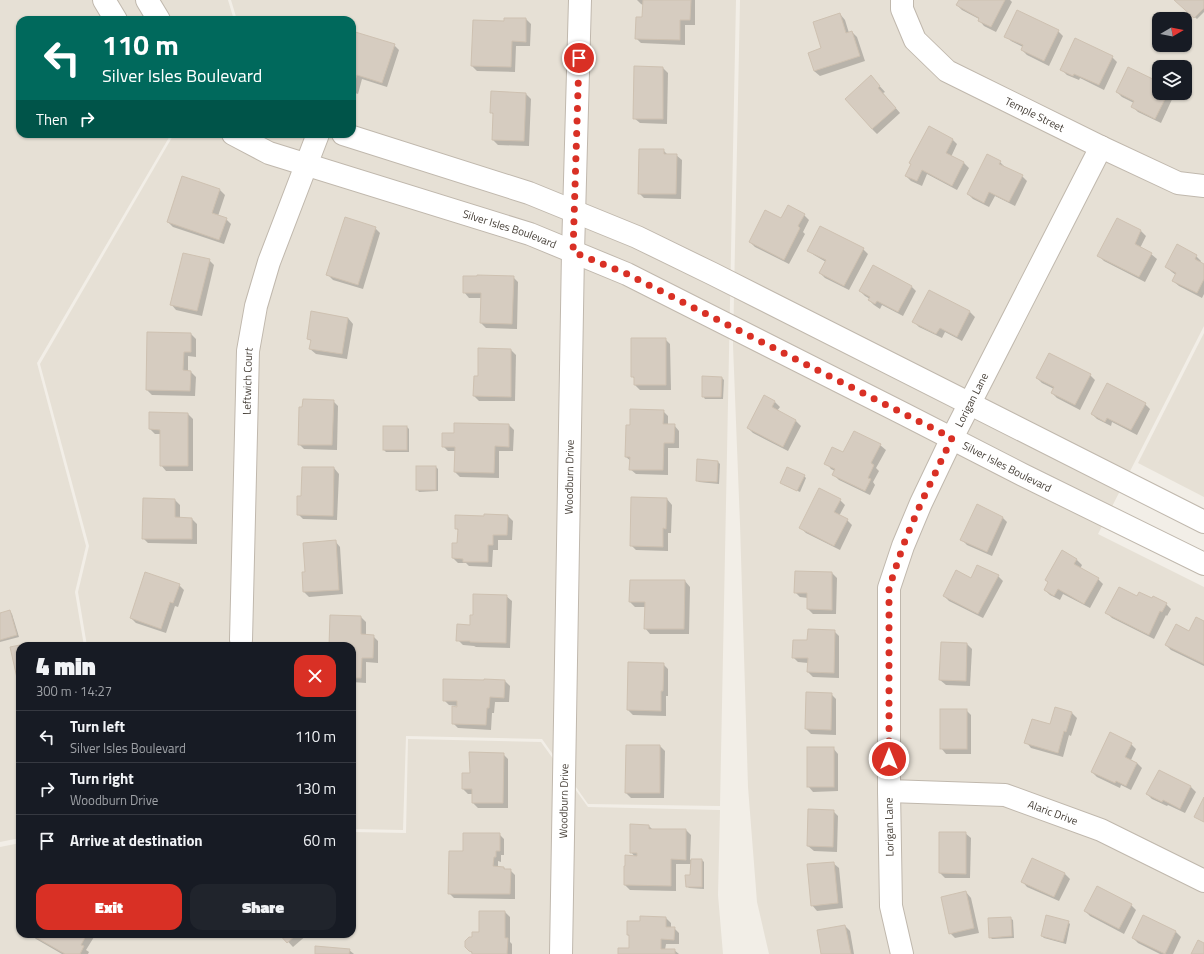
<!DOCTYPE html>
<meta charset="utf-8">
<style>
:root{--surface:#171b24;--page:#20242c;--text:#f1f3f6;--muted:#9ea1a6;--line:#363941;--accent:#d93025}
body{margin:0;font-family:"Titillium Web",sans-serif;background:var(--page);color:var(--text);height:100vh;display:flex;flex-direction:column;font-size:15px;white-space:nowrap}
*{box-sizing:border-box;margin:0}
p{font-size:13px;color:var(--muted)}
.icon{flex:none;width:22px;height:22px;fill:none;stroke:currentColor;stroke-width:2;stroke-linecap:round;stroke-linejoin:round}
.map{position:relative;flex:1;overflow:hidden}
.details{position:absolute;left:16px;top:642px;width:340px;height:296px;display:flex;flex-direction:column;background:var(--surface);border-radius:12px;box-shadow:0 1px 3px #0004}
.details>*{flex:none}
.top-card{position:absolute;left:16px;top:16px;width:340px;height:122px;border-radius:12px;box-shadow:0 1px 3px #0004;background:#00695c;color:#fff;overflow:hidden}
.needle{width:26px;rotate:80deg}
.fabs{position:absolute;left:1152px;top:12px;display:grid;gap:8px}
.fabs a{display:grid;place-items:center;width:40px;height:40px;border-radius:8px;background:var(--surface);box-shadow:0 1px 3px #0004;font-size:20px}
.pin{position:absolute;display:grid;place-items:center;width:34px;height:34px;color:#fff;margin:-17px;border:2px solid #fff;border-radius:50%;box-shadow:0 1px 4px #0007}
.me{position:absolute;width:44px;margin:-22px;rotate:0deg;stroke-linejoin:round;filter:drop-shadow(0 0 3px #0008)}
.turn{display:flex;align-items:center;gap:14px;height:84px;padding:0 20px;font-size:18px}
.turn .icon{width:52px;height:52px;stroke-width:2.5}
.turn b{display:block;font-size:28px;line-height:34px}
.then{display:flex;align-items:center;height:38px;padding:0 20px;background:#0003;gap:8px;font-size:15px}
.round{display:grid;place-items:center;flex:none;width:42px;height:42px;border-radius:12px;background:var(--page)}
.overview{display:flex;align-items:center;justify-content:space-between;height:68px;padding:0 20px}
h1{font-size:24px;font-weight:800;line-height:30px}
.action{display:flex;gap:8px;margin-top:auto;padding:8px 20px}
.action a{flex:1;height:46px;border-radius:12px;background:var(--accent);color:#fff;font-size:16px;font-weight:800;line-height:46px;text-align:center}
.action a+a{background:var(--page);color:var(--text)}
ul{padding:0;list-style:none}
li{display:flex;align-items:center;gap:12px;height:52px;padding:0 20px;border-top:1px solid var(--line)}
li div{flex:1}
li b{display:block;font-size:15px}
li em{font-style:normal}
.map>svg:first-child{display:block}
.residential{fill:#e6e0d5;fill-rule:evenodd}
.shadow{fill:#0003}
.building{fill:#d6ccc0;stroke:#cec1b1}
.lines{fill:none;stroke-linecap:round;stroke-linejoin:round}
.minor-casing{stroke:#c0b8ad;stroke-width:24}
.minor{stroke:#fff;stroke-width:22}
.route{stroke:#d93025;stroke-width:7;stroke-dasharray:0 12.6}
.labels{text-anchor:middle;stroke-width:4;stroke-linejoin:round;paint-order:stroke}
.street-label{font-size:11px;fill:#453e36;stroke:#fff}
</style>
<div class="map">
<svg width="1204" height="954" viewBox="0 0 1204 954">
<rect width="100%" height="100%" fill="#f2eee7"/>
<g class="residential">
<polygon points="0,0 228,0 234,20 20,20 20,134 171,134 37,363 86,546 75,592 84,646 20,646 20,838 0,842"/>
<polygon points="231,0 736,0 720,806 588,804 542,739 406,736 403,830 352,829 352,646 87,646 78,592 89,546 40,364 174,134 352,134 352,20 237,20"/>
<path d="M740,0H1204V326L1098,534L1204,587V954H769L757,902L748,787L740,524L733,345ZM1159,19H1185V45H1159ZM1159,67H1185V93H1159Z"/>
<polygon points="1204,333 1204,497 1138,463"/>
<polygon points="408,739 541,742 588,807 720,810 718,895 723,954 0,954 0,847 20,843 20,934 352,934 352,832 406,833"/>
</g>
<g class="shadow">
<polygon points="637,0 695,0 695,25 685,25 685,45 641,43 636,38 643,18 643,5 641,4"/>
<polygon points="960,0 1010,0 1012,2 996,32 984,26 979,20 979,19 962,10 957,5"/>
<polygon points="1175,0 1204,0 1204,12 1197,19"/>
<polygon points="840,14 845,20 849,33 852,32 857,37 865,61 820,76 814,71 822,49"/>
<polygon points="526,19 531,24 530,46 516,46 515,72 477,71 472,66 505,22"/>
<polygon points="1058,31 1063,36 1049,66 1027,55 1022,50 1023,47 1011,41 1006,36"/>
<polygon points="352,32 394,45 399,50 387,87 362,79 358,94 352,92"/>
<polygon points="1112,57 1117,62 1104,90 1080,78 1079,80 1067,75 1061,69"/>
<polygon points="663,68 668,73 667,124 640,123 634,118"/>
<polygon points="876,82 885,92 883,93 900,113 877,134 872,129"/>
<polygon points="1159,83 1159,93 1175,93 1161,123 1138,112 1133,107 1134,103 1122,97 1117,92"/>
<polygon points="526,94 531,99 529,146 498,145 493,140 494,115 491,112"/>
<polygon points="952,139 957,144 951,157 964,163 969,168 957,190 927,174 922,186 911,181 906,176"/>
<polygon points="663,150 668,155 676,155 682,160 681,199 644,198 639,193"/>
<polygon points="1000,162 1005,167 1022,176 1027,181 1015,206 995,196 989,207 973,199 968,194"/>
<polygon points="220,190 225,195 218,216 226,219 231,224 224,244 173,227 168,222"/>
<polygon points="804,215 809,220 803,232 805,234 789,264 755,247 750,242"/>
<polygon points="1117,219 1141,231 1146,236 1140,248 1151,254 1157,259 1145,282 1104,261 1099,256"/>
<polygon points="375,228 380,233 363,289 333,280 328,275"/>
<polygon points="863,249 868,254 849,290 825,278 820,273 826,262 814,255 808,250"/>
<polygon points="1196,256 1201,261 1200,263 1204,265 1204,294 1202,298 1179,286 1173,281 1176,275 1172,272 1166,267"/>
<polygon points="209,260 214,265 202,316 176,310 171,304"/>
<polygon points="513,277 518,282 517,329 486,328 481,323 482,298 469,298 464,292"/>
<polygon points="911,286 916,291 903,316 882,305 880,309 874,305 869,300 870,299 865,296 860,291"/>
<polygon points="312,312 348,318 353,324 347,359 316,354 310,349 312,342 308,338"/>
<polygon points="970,312 975,317 962,341 945,332 942,338 919,327 914,322"/>
<polygon points="191,334 196,339 196,357 188,356 188,372 191,372 196,377 195,396 152,395 147,390"/>
<polygon points="665,339 670,344 671,390 640,390 635,385 635,379 632,376"/>
<polygon points="511,350 516,355 515,401 479,401 474,396 479,377"/>
<polygon points="1090,375 1095,380 1080,410 1057,398 1052,393 1054,389 1042,383 1037,378"/>
<polygon points="722,378 724,380 723,399 705,399 703,396"/>
<polygon points="333,401 338,406 337,450 304,449 299,444"/>
<polygon points="775,402 780,407 777,411 796,421 801,426 788,451 753,433 748,428"/>
<polygon points="1145,404 1150,409 1137,435 1112,422 1111,426 1097,419 1092,414"/>
<polygon points="663,411 668,416 668,425 674,425 679,431 679,448 668,448 668,475 636,474 630,469 631,461 626,457 631,426"/>
<polygon points="150,413 188,414 193,419 193,471 166,471 161,465 161,434 155,434 150,429"/>
<polygon points="509,425 514,430 513,451 499,451 499,478 460,477 455,472 455,451 448,451 443,446 455,434"/>
<polygon points="407,427 409,429 409,452 386,452 384,450"/>
<polygon points="880,445 886,450 876,468 879,471 873,482 875,485 870,495 839,480 834,475 835,471 831,469 826,463 843,454"/>
<polygon points="718,462 720,464 719,484 699,482 697,480"/>
<polygon points="436,467 438,469 438,491 419,492 417,489"/>
<polygon points="334,468 339,474 337,520 303,519 298,514 302,497"/>
<polygon points="804,476 806,478 800,492 784,485"/>
<polygon points="632,498 667,499 672,505 671,533 668,533 668,551 636,550 631,545"/>
<polygon points="175,500 180,505 180,519 192,519 197,524 197,544 148,543 143,538"/>
<polygon points="840,500 845,505 839,516 847,520 852,525 840,550 806,533 801,528"/>
<polygon points="508,516 513,521 512,540 498,540 498,550 493,550 492,567 469,566 466,563 458,563 453,558 458,544 459,531 456,528 485,517"/>
<polygon points="1002,517 1007,522 992,556 967,545 962,540"/>
<polygon points="335,541 340,547 343,594 309,597 304,592 306,573"/>
<polygon points="1062,551 1077,560 1082,565 1080,569 1098,579 1103,584 1090,608 1063,594 1060,600 1050,595 1045,590 1049,583 1046,580"/>
<polygon points="832,573 837,578 836,614 813,614 808,609 808,598 800,597 795,592"/>
<polygon points="998,576 1003,581 983,618 949,601 944,596"/>
<polygon points="631,581 685,581 690,587 689,634 650,634 645,628 646,607 635,607 630,602"/>
<polygon points="179,585 184,590 178,607 175,606 166,633 136,623 131,618"/>
<polygon points="506,596 512,601 510,648 476,647 474,646 463,645 458,640 471,626"/>
<polygon points="1138,597 1166,604 1171,609 1167,616 1166,615 1154,639 1112,618 1107,613"/>
<polygon points="10,611 12,614 19,637 0,642 0,614"/>
<polygon points="361,617 366,622 366,635 373,636 378,641 378,663 366,662 366,683 352,682 352,646 330,646"/>
<polygon points="1204,622 1204,666 1171,650 1166,645 1189,632"/>
<polygon points="834,631 839,636 839,678 813,677 808,672 808,663 798,662 793,657 808,641"/>
<polygon points="942,643 967,644 972,649 970,686 946,685 940,680"/>
<polygon points="663,664 668,669 668,696 666,696 666,716 633,715 628,710"/>
<polygon points="505,681 510,686 509,702 495,702 494,713 492,713 491,730 458,728 453,723 458,706 449,705 444,700"/>
<polygon points="831,694 836,699 836,735 811,734 806,729"/>
<polygon points="966,710 971,715 971,754 946,754 941,748"/>
<polygon points="1072,713 1077,718 1071,736 1069,735 1063,757 1031,748 1026,742"/>
<polygon points="1131,744 1136,749 1131,760 1137,763 1142,768 1131,790 1121,785 1120,788 1097,777 1092,772"/>
<polygon points="660,746 665,751 664,798 631,798 626,793"/>
<polygon points="833,748 838,754 838,791 813,792 808,786"/>
<polygon points="503,754 508,759 508,808 478,808 473,803 473,794 468,794 463,789 471,774"/>
<polygon points="1159,771 1191,787 1196,792 1185,813 1168,805 1167,806 1152,799 1147,794"/>
<polygon points="833,811 838,816 837,852 814,851 808,846"/>
<polygon points="649,826 653,830 686,830 691,835 690,860 702,860 704,862 704,889 689,888 687,886 691,876 691,864 676,864 676,891 630,890 625,885 635,857 631,852"/>
<polygon points="940,833 965,833 971,838 970,878 945,878 940,873"/>
<polygon points="499,834 504,839 504,855 501,855 501,862 498,861 498,868 504,868 506,870 510,870 515,875 515,899 454,898 449,893 464,852"/>
<polygon points="833,863 839,868 843,908 817,911 812,905"/>
<polygon points="1065,874 1070,879 1059,901 1027,887 1022,881"/>
<polygon points="966,892 971,898 979,933 955,938 950,933"/>
<polygon points="1131,905 1136,910 1124,934 1090,916 1085,911"/>
<polygon points="505,912 510,917 510,942 512,944 512,954 473,954 466,947 473,938"/>
<polygon points="1144,916 1176,932 1181,937 1173,954 1160,954 1138,943 1133,938"/>
<polygon points="666,918 671,923 671,928 674,928 679,933 679,944 666,944 665,950 674,950 679,954 619,954 630,949 630,937 628,935 640,922"/>
<polygon points="1010,918 1013,920 1014,938 992,939 990,937"/>
<polygon points="1068,922 1070,924 1066,944 1044,938 1042,936"/>
<polygon points="845,926 850,931 854,954 822,954"/>
<polygon points="31,934 91,934 94,937 86,950 89,952 88,954 62,954 36,939"/>
<polygon points="281,934 308,934 293,947"/>
<polygon points="349,950 354,954 316,954"/>
</g>
<g class="building">
<polygon points="643,0 691,0 690,20 680,20 680,40 635,39 636,17 642,17"/>
<polygon points="959,0 1005,0 991,27 978,21 979,18 956,5"/>
<polygon points="1174,0 1204,0 1204,8 1194,18"/>
<polygon points="1017,10 1059,30 1044,61 1021,50 1023,45 1004,37"/>
<polygon points="840,13 846,33 852,31 860,56 814,71 808,53 821,48 813,22"/>
<polygon points="504,18 526,18 526,42 512,41 511,67 471,66 473,20 504,21"/>
<polygon points="352,31 395,44 382,83 357,75 352,89"/>
<polygon points="1075,38 1113,56 1099,85 1074,74 1073,76 1060,70"/>
<polygon points="634,66 663,67 663,119 633,119"/>
<polygon points="1128,67 1159,82 1159,93 1168,93 1155,119 1131,107 1134,101 1116,92"/>
<polygon points="871,75 880,86 878,88 896,108 872,129 845,99"/>
<polygon points="491,91 526,93 524,141 492,140 493,113 490,113"/>
<polygon points="929,126 953,139 946,153 964,162 952,186 922,170 917,181 905,176 911,164 909,163"/>
<polygon points="639,149 664,149 664,154 677,154 676,194 638,194"/>
<polygon points="987,154 1001,161 999,164 1023,175 1009,202 989,192 984,203 967,194"/>
<polygon points="182,176 220,189 212,213 227,218 219,240 167,222"/>
<polygon points="788,205 805,214 798,226 800,228 784,260 749,242 765,210 781,218"/>
<polygon points="345,217 376,227 358,285 326,275"/>
<polygon points="1117,218 1141,230 1135,244 1152,253 1139,277 1097,256"/>
<polygon points="820,226 864,248 844,286 819,273 826,260 807,251"/>
<polygon points="1177,244 1197,255 1195,259 1204,264 1204,279 1197,293 1172,281 1176,273 1165,267"/>
<polygon points="183,253 210,259 197,311 170,305"/>
<polygon points="873,265 912,286 898,312 877,301 875,304 868,300 870,297 859,291"/>
<polygon points="477,275 514,276 512,324 480,323 481,293 463,293 463,276 477,276"/>
<polygon points="929,290 970,311 957,337 940,328 936,334 912,322"/>
<polygon points="311,311 348,318 342,354 309,349 311,340 307,339"/>
<polygon points="147,332 191,333 191,352 184,352 183,370 191,371 190,391 146,390"/>
<polygon points="631,338 666,338 666,385 634,385 634,377 631,377"/>
<polygon points="478,348 511,349 511,397 473,396 474,376 478,376"/>
<polygon points="1049,353 1091,374 1075,405 1051,393 1054,387 1036,378"/>
<polygon points="702,376 722,377 721,397 702,397"/>
<polygon points="1107,383 1146,403 1131,430 1107,418 1105,422 1091,414"/>
<polygon points="764,395 775,401 772,407 796,420 783,447 747,428"/>
<polygon points="303,399 334,400 332,445 298,445 299,407 302,407"/>
<polygon points="630,409 664,410 663,424 675,424 674,443 664,443 663,470 629,470 630,457 625,457 626,425 630,425"/>
<polygon points="149,412 188,413 188,466 160,466 160,430 149,429"/>
<polygon points="454,423 509,424 509,447 495,446 494,473 454,472 455,447 442,447 442,433 454,433"/>
<rect x="383" y="426" width="24" height="24"/>
<polygon points="854,431 881,444 871,463 874,465 868,478 871,479 865,491 832,475 835,469 824,464 832,447 843,452"/>
<polygon points="697,459 718,461 717,482 696,481"/>
<rect x="416" y="466" width="20" height="24"/>
<polygon points="302,467 334,467 333,516 297,515 297,496 301,496"/>
<polygon points="787,467 805,475 797,491 780,483"/>
<polygon points="819,488 841,499 834,512 848,519 834,546 799,528"/>
<polygon points="631,497 667,498 666,529 663,528 663,547 630,546"/>
<polygon points="143,498 175,499 175,517 192,518 192,539 142,539"/>
<polygon points="977,504 1003,517 987,552 960,540"/>
<polygon points="484,514 508,515 507,535 493,535 493,545 488,545 488,562 463,562 463,559 452,558 452,543 457,543 458,529 455,529 455,515 484,516"/>
<polygon points="336,540 339,590 303,592 302,572 305,572 303,543"/>
<polygon points="1062,550 1077,559 1074,564 1099,578 1084,604 1058,589 1054,596 1044,590 1048,582 1045,580"/>
<polygon points="977,565 999,575 978,614 943,596 956,570 971,578"/>
<polygon points="795,571 832,572 832,610 807,609 807,593 794,593"/>
<polygon points="145,572 180,584 173,603 170,602 161,629 130,618"/>
<polygon points="630,580 685,580 684,629 644,629 645,602 629,602"/>
<polygon points="1119,587 1137,596 1139,592 1152,598 1153,596 1167,603 1162,612 1160,611 1149,635 1105,613"/>
<polygon points="473,594 507,595 506,643 470,642 470,641 456,641 457,624 470,625 470,615 473,615"/>
<polygon points="10,610 17,635 0,640 0,613"/>
<polygon points="330,615 361,616 361,634 374,635 373,658 362,658 361,678 352,678 352,646 329,646"/>
<polygon points="1196,617 1204,621 1204,664 1165,645 1176,624 1189,631"/>
<polygon points="808,629 835,630 834,673 807,672 808,658 792,658 793,640 807,640"/>
<polygon points="941,642 967,643 966,681 939,680"/>
<polygon points="20,645 20,677 17,678 10,647"/>
<polygon points="628,662 664,663 663,691 661,691 661,711 627,710"/>
<polygon points="443,679 484,680 484,679 505,680 504,698 490,697 489,708 487,708 486,725 452,724 452,706 457,707 457,701 443,701"/>
<polygon points="806,692 832,693 831,730 805,729"/>
<polygon points="1055,707 1072,712 1066,732 1064,731 1058,753 1024,743 1032,719 1050,724"/>
<rect x="940" y="709" width="27" height="40"/>
<polygon points="1110,732 1132,743 1125,757 1137,763 1126,786 1116,781 1115,783 1091,772"/>
<polygon points="626,745 660,745 660,793 625,793"/>
<rect x="807" y="747" width="27" height="40"/>
<polygon points="469,752 504,753 503,803 472,803 472,789 462,789 462,773 470,773"/>
<polygon points="1159,770 1191,786 1180,809 1163,800 1162,802 1146,794"/>
<polygon points="1204,797 1204,822 1194,817"/>
<polygon points="808,809 834,810 833,847 807,846"/>
<polygon points="630,824 649,825 649,829 686,829 686,860 671,859 671,886 624,885 624,866 625,866 625,855 637,856 637,853 630,853"/>
<polygon points="939,832 966,832 966,874 939,873"/>
<polygon points="463,833 500,833 500,851 496,851 496,857 494,857 493,866 504,867 504,869 511,869 510,894 448,894 449,851 463,851"/>
<polygon points="1032,858 1065,873 1054,897 1021,882"/>
<polygon points="691,859 702,859 702,887 686,887 685,875 690,875"/>
<polygon points="834,862 838,903 811,906 807,864"/>
<polygon points="1097,886 1132,904 1119,929 1084,911"/>
<polygon points="966,891 974,928 949,934 941,897"/>
<polygon points="479,911 505,911 505,938 508,938 507,954 472,954 472,952 469,951 465,947 465,941 469,937 472,937 472,932 479,932"/>
<polygon points="1046,915 1069,921 1063,942 1041,936"/>
<polygon points="1143,915 1176,931 1165,954 1132,938"/>
<polygon points="640,916 666,917 666,927 675,927 674,940 661,939 661,949 675,949 675,954 618,954 618,948 629,948 629,935 627,935 627,921 640,921"/>
<polygon points="1011,917 1012,936 989,938 988,918"/>
<polygon points="845,925 851,954 821,954 817,930"/>
<polygon points="30,934 87,934 81,945 84,946 80,954 65,954"/>
<polygon points="279,934 297,934 287,943"/>
<polygon points="1198,940 1204,943 1204,954 1191,954"/>
<polygon points="315,946 350,949 349,954 315,954"/>
</g>
<g class="lines">
<defs>
<g id="minor">
<polyline points="104,0 116,20"/>
<polyline points="147,0 159,20"/>
<path id="s1" d="M902,0V9L915,40L947,71L1101,147L1178,183L1204,186"/>
<path id="s2" d="M233,134L269,153L530,234L627,274L904,414L1023,475L1204,564"/>
<polyline points="343,134 529,193 637,237 713,274 1204,522"/>
<path id="s3" d="M241,640L248,351L256,306L269,262L318,134"/>
<path id="s4" d="M889,791L1005,795L1101,830L1204,881"/>
<path id="s5" d="M561,954L573,252L580,0"/>
<path id="s6" d="M902,954L891,906L889,791V588L903,546L921,503L952,438L1101,147"/>
</g>
</defs>
<use href="#minor" class="minor-casing"/>
<use href="#minor" class="minor"/>
</g>
<g class="lines">
<polyline class="route" points="579,58 573,252 627,274 952,438 921,503 909,531 903,546 889,588 889,759"/>
</g>
<g class="labels">
<g class="street-label">
<text dy="4" stroke="none"><textPath href="#s1" startOffset="185">Temple Street</textPath></text>
<text dy="4" stroke="none"><textPath href="#s2" startOffset="293">Silver Isles Boulevard</textPath></text>
<text dy="4" stroke="none"><textPath href="#s3" startOffset="259">Leftwich Court</textPath></text>
<text dy="4" stroke="none"><textPath href="#s6" startOffset="573">Lorigan Lane</textPath></text>
<text dy="4" stroke="none"><textPath href="#s2" startOffset="845">Silver Isles Boulevard</textPath></text>
<text dy="4" stroke="none"><textPath href="#s5" startOffset="477">Woodburn Drive</textPath></text>
<text dy="4" stroke="none"><textPath href="#s5" startOffset="153">Woodburn Drive</textPath></text>
<text dy="4" stroke="none"><textPath href="#s4" startOffset="167">Alaric Drive</textPath></text>
<text transform="translate(889 827) rotate(-91)" y="4">Lorigan Lane</text>
</g>
</g>
</svg>
<div class="fabs">
<a><svg class="needle" viewBox="-14 -14 28 28"><path d="M0-13l5 13h-10z" fill="#e53935"/><path d="M0 13l5-13h-10z" fill="#9ea1a6"/></svg></a>
<a><svg class="icon" aria-label="layers" viewBox="0 0 24 24"><path d="M12 4l9 5-9 5-9-5zM3 14l9 5 9-5"/></svg></a>
</div>
<div class="pin" style="left:579px;top:58px;background:#d93025"><svg class="icon" aria-label="arrive" viewBox="0 0 24 24"><path d="M6 21V4h12l-3 4 3 4H6"/></svg></div>
<svg class="me" style="left:889px;top:759px" viewBox="-20 -20 40 40"><circle r="17" fill="#d93025" stroke="#fff" stroke-width="3"/><path d="M0-11L8 9 0 5-8 9z" fill="#fff"/></svg>
<div class="top-card">
<div class="turn"><svg class="icon" aria-label="left" viewBox="0 0 24 24"><path d="M17 20v-9H6M10 6l-5 5 5 5"/></svg><div><b>110 m</b>Silver Isles Boulevard</div></div>
<div class="then">Then<svg class="icon" aria-label="right" viewBox="0 0 24 24"><path d="M7 20v-9h11M14 6l5 5-5 5"/></svg></div>
</div>
<section class="details">
<div class="overview"><div><h1>4 min</h1><p>300 m · 14:27</p></div><a class="round" style="background:#d93025;color:#fff"><svg class="icon" aria-label="close" viewBox="0 0 24 24"><path d="M6 6l12 12M18 6L6 18"/></svg></a></div>
<ul>
<li><svg class="icon" aria-label="left" viewBox="0 0 24 24"><path d="M17 20v-9H6M10 6l-5 5 5 5"/></svg><div><b>Turn left</b><p>Silver Isles Boulevard</p></div><em>110 m</em></li>
<li><svg class="icon" aria-label="right" viewBox="0 0 24 24"><path d="M7 20v-9h11M14 6l5 5-5 5"/></svg><div><b>Turn right</b><p>Woodburn Drive</p></div><em>130 m</em></li>
<li><svg class="icon" aria-label="arrive" viewBox="0 0 24 24"><path d="M6 21V4h12l-3 4 3 4H6"/></svg><div><b>Arrive at destination</b></div><em>60 m</em></li>
</ul>
<div class="action"><a>Exit</a><a>Share</a></div>
</section>
</div>
